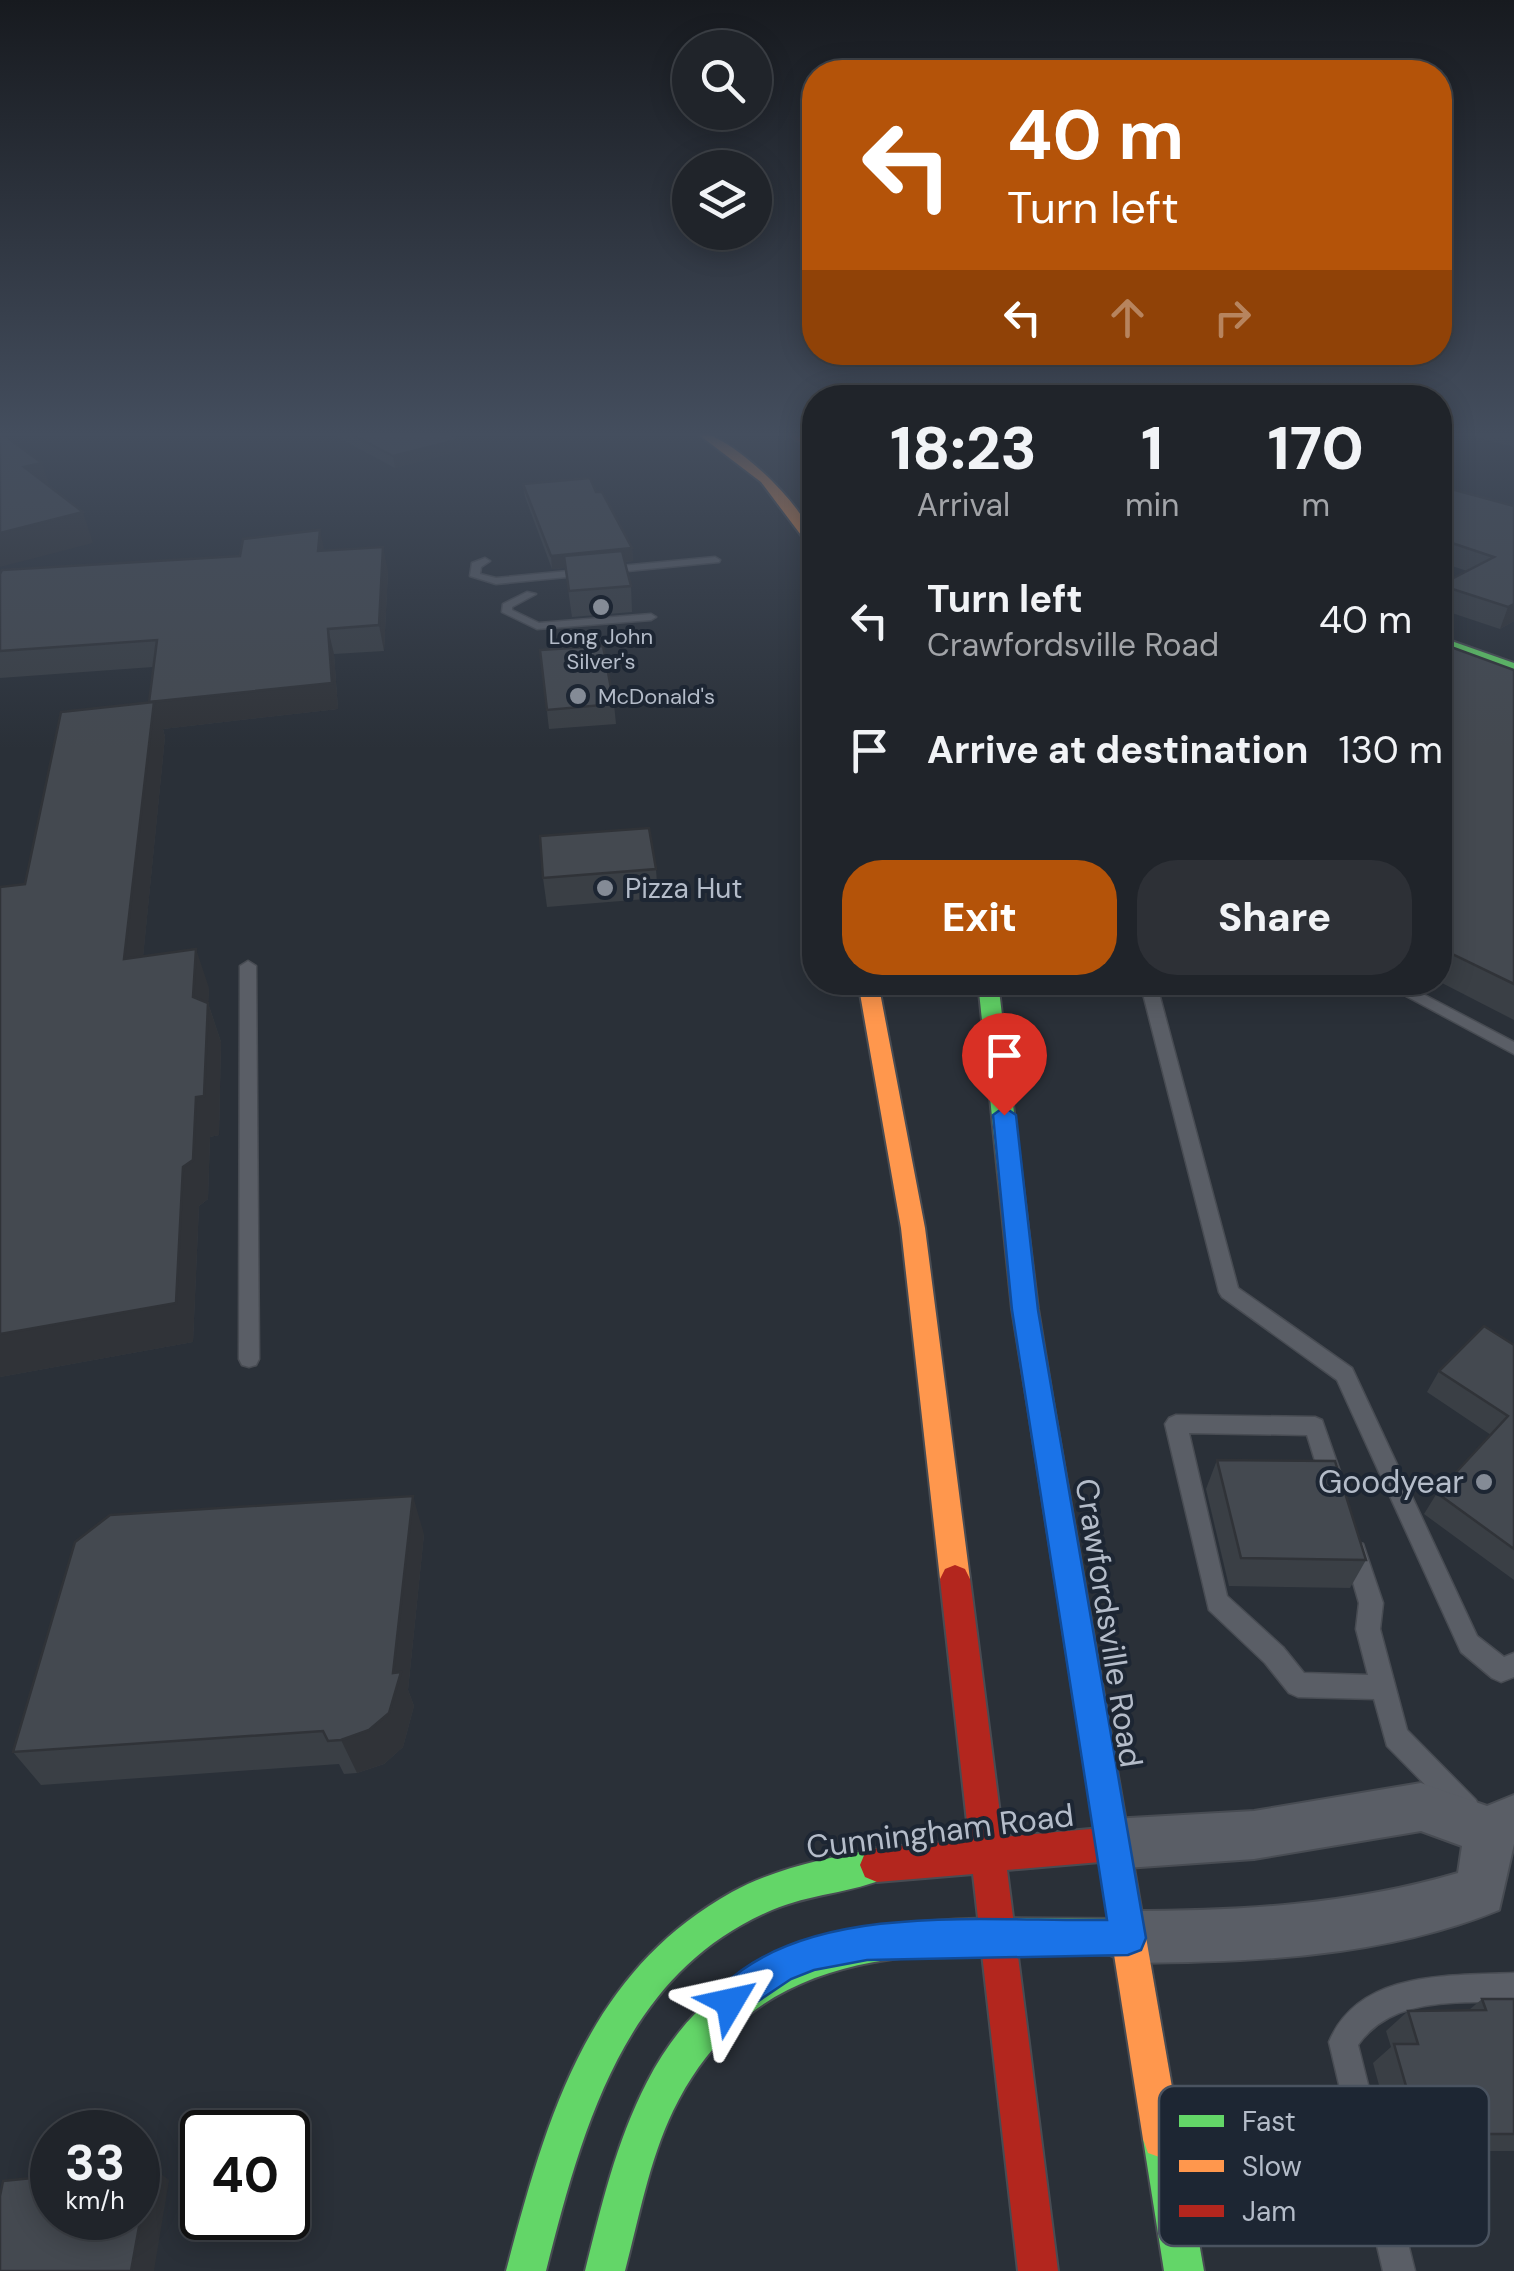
<!DOCTYPE html>
<style>
:root{--surface:#20242a;--page:#2d3036;--text:#f1f3f6;--muted:#a2a4a8;--line:#3d4147;--accent:#b45309}
body{margin:0;font-family:"DM Sans",sans-serif;background:var(--page);color:var(--text);height:100vh;display:flex;flex-direction:column;font-size:38px;white-space:nowrap}
*{box-sizing:border-box;margin:0}
p{font-size:32px;color:var(--muted)}
.icon{flex:none;width:55px;height:55px;fill:none;stroke:currentColor;stroke-width:2;stroke-linecap:round;stroke-linejoin:round}
.map{position:relative;flex:1;overflow:hidden}
.panel{position:absolute;left:802px;top:385px;width:650px;height:610px;display:flex;flex-direction:column;background:var(--surface);border-radius:40px;box-shadow:0 5px 25px #0003,0 0 0 2px var(--line)}
.panel>*{flex:none}
.hud{position:absolute;left:802px;top:60px;width:650px;height:305px;border-radius:40px;box-shadow:0 5px 25px #0003,0 0 0 2px var(--line);background:#b45309;color:#fff;overflow:hidden}
.controls{position:absolute;left:672px;top:30px;display:grid;gap:20px}
.controls a{display:grid;place-items:center;width:100px;height:100px;border-radius:50%;background:var(--surface);box-shadow:0 5px 25px #0003,0 0 0 2px var(--line);font-size:50px}
.speed{position:absolute;left:30px;top:2110px;display:flex;gap:20px;font-size:50px;font-weight:700;text-align:center}
.speed>*{display:grid;place-content:center;width:130px;height:130px;border-radius:50%;background:var(--surface);box-shadow:0 5px 25px #0003,0 0 0 2px var(--line);line-height:1}
.speed small{font-size:25px;font-weight:400}
.speed .limit{border:5px solid #111;border-radius:15px;background:#fff;color:#111}
.pin{position:absolute;display:grid;place-items:center;width:85px;height:85px;color:#fff;margin:-102px -42px;border-radius:50% 50% 50% 0;rotate:-45deg;box-shadow:0 0 10px #0007}
.pin .icon{rotate:45deg}
.me{position:absolute;width:110px;margin:-55px;rotate:54deg;stroke-linejoin:round;filter:drop-shadow(0 0 8px #0008)}
.turn{display:flex;align-items:center;gap:35px;height:210px;padding:0 40px;font-size:45px}
.turn .icon{width:130px;height:130px;stroke-width:2.5}
.turn b{display:block;font-size:70px;line-height:85px}
.lanes{display:flex;align-items:center;height:95px;padding:0 40px;background:#0003;justify-content:center;gap:50px;direction:ltr}
.lanes .off{opacity:.35}
.eta{display:flex;justify-content:space-evenly;align-items:center;height:170px;text-align:center}
.eta b{font-size:60px;font-weight:800;line-height:70px}
.primary-button{display:flex;gap:20px;margin-top:auto;padding:20px 40px}
.primary-button a{flex:1;height:115px;border-radius:40px;background:var(--accent);color:#fff;font-size:40px;font-weight:800;line-height:115px;text-align:center}
.primary-button a+a{background:var(--page);color:var(--text)}
ul{padding:0;list-style:none}
li{display:flex;align-items:center;gap:30px;height:130px;padding:0 40px}
li div{flex:1}
li b{display:block;font-size:38px}
li em{font-style:normal}
.map>svg:first-child{display:block}
.lines{fill:none;stroke-linecap:round;stroke-linejoin:round}
.lane-casing{stroke:#484c53;stroke-width:3}
.street-casing{stroke:#484c53;stroke-width:4}
.fast-casing{stroke:#484c53;stroke-width:4}
.slow-casing{stroke:#484c53;stroke-width:4}
.jam-casing{stroke:#484c53;stroke-width:4}
.lane{fill:#5a5e66;fill-rule:evenodd}
.street{fill:#5a5e66;fill-rule:evenodd}
.fast{fill:#63d668;fill-rule:evenodd}
.slow{fill:#ff974d;fill-rule:evenodd}
.jam{fill:#b3261e;fill-rule:evenodd}
.wall{fill:#3a3f45}
.shaded-wall{fill:#303338}
.building{fill:#444950;stroke:#303338;stroke-width:2.5}
.route{fill:#1a73e8;stroke:#114b97;stroke-width:2.5}
.poi-dot{fill:#848b96;stroke:#1d2633;stroke-width:4}
.labels{text-anchor:middle;stroke-width:8;stroke-linejoin:round;paint-order:stroke}
.far-poi-label{font-size:22px;fill:#b4bcc9;stroke:#1d2633}
.poi-label{font-size:28px;fill:#b4bcc9;stroke:#1d2633;text-anchor:start}
.near-poi-label{font-size:32px;fill:#b4bcc9;stroke:#1d2633;text-anchor:end}
.near-street-label{font-size:32px;fill:#b4bcc9;stroke:#1d2633}
.key{fill:#1d2633;stroke:#4a5360;stroke-width:2.5}
.key-label{font-size:28px;fill:#b4bcc9}
</style>
<div class="map">
<svg width="1514" height="2271" viewBox="0 0 1514 2271">
<rect width="100%" height="100%" fill="#2a3038"/>
<g class="lines">
<defs>
<g id="lane">
<polygon points="715,557 720,560 719,562 496,584 470,576 472,563 485,558 490,561 481,567 480,574 496,578"/>
<polygon points="527,592 536,594 512,607 512,610 539,623 651,614 656,617 651,620 537,629 502,612 503,604"/>
<polygon points="248,961 256,966 259,1359 256,1365 249,1367 242,1365 239,1359 240,966"/>
<polygon points="1140,982 1156,982 1238,1288 1352,1368 1477,1636 1504,1657 1514,1653 1514,1677 1501,1682 1492,1678 1461,1652 1337,1380 1222,1297 1219,1292"/>
<polygon points="1380,982 1400,982 1514,1042 1514,1054"/>
<polygon points="1176,1415 1315,1417 1322,1420 1344,1483 1341,1490 1333,1493 1325,1490 1322,1483 1307,1435 1189,1433 1227,1596 1283,1647 1304,1673 1368,1675 1356,1629 1359,1603 1344,1551 1347,1544 1355,1541 1363,1544 1383,1603 1380,1629 1407,1730 1476,1800 1480,1809 1476,1818 1467,1822 1458,1818 1387,1746 1374,1699 1298,1697 1289,1693 1265,1663 1209,1610 1165,1424 1169,1418"/>
<path d="M1514,1973V2001C1460,2004 1393,1995 1358,2045L1415,2271H1383L1329,2042C1359,1970 1449,1976 1514,1973Z"/>
</g>
<path id="street" d="M1421,1783L1487,1806L1514,1795V1844L1499,1910C1382,1958 1252,1962 1128,1963L1110,1955L1102,1937L1110,1919L1128,1911C1240,1911 1350,1905 1458,1873L1462,1846L1421,1831L1254,1859L1112,1869L1095,1861L1087,1844L1095,1827L1112,1819L1254,1811Z"/>
<g id="fast">
<polygon points="1440,637 1514,663 1514,672 1440,646"/>
<polygon points="978,982 998,982 1038,1309 1053,1401 1049,1409 1040,1412 1031,1409 1027,1401 1012,1309"/>
<path d="M877,1848L889,1853L894,1865L889,1877C852,1893 809,1894 772,1910C623,1973 582,2130 546,2271H506C546,2120 586,1973 732,1892C776,1868 828,1858 877,1848Z"/>
<path d="M999,1918L1128,1919L1141,1924L1146,1937L1141,1950L1128,1955C955,1954 763,1925 673,2111C649,2161 639,2218 625,2271H585C601,2207 616,2142 647,2082C719,1941 855,1921 999,1918Z"/>
<polygon points="1162,2120 1176,2125 1181,2139 1204,2271 1164,2271 1143,2139 1148,2125"/>
</g>
<g id="slow">
<path d="M694,431C728,431 815,513 815,548L810,547L761,482Z"/>
<polygon points="858,982 878,982 925,1228 970,1579 965,1589 955,1593 945,1589 940,1579 901,1228"/>
<polygon points="1040,1390 1049,1393 1053,1401 1181,2139 1176,2153 1162,2158 1148,2153 1143,2139 1027,1401 1031,1393"/>
</g>
<g id="jam">
<polygon points="783,431 796,431 815,444 815,452"/>
<polygon points="955,1565 965,1569 970,1579 1003,1837 1112,1827 1124,1832 1129,1844 1124,1856 1112,1861 1007,1870 1058,2271 1018,2271 973,1874 877,1882 865,1877 860,1865 865,1853 877,1848 969,1840 940,1579 945,1569"/>
</g>
</defs>
<use href="#lane" class="lane-casing"/>
<use href="#street" class="street-casing"/>
<use href="#fast" class="fast-casing"/>
<use href="#slow" class="slow-casing"/>
<use href="#jam" class="jam-casing"/>
<use href="#lane" class="lane"/>
<use href="#street" class="street"/>
<use href="#fast" class="fast"/>
<use href="#slow" class="slow"/>
<use href="#jam" class="jam"/>
</g>
<g class="wall">
<polygon points="328,432 445,432 460,439 462,450 395,468"/>
<polygon points="1456,432 1514,432 1514,447"/>
<polygon points="523,484 596,492 632,548 633,561 625,562 631,586 632,612 572,617 565,568 552,569 525,497"/>
<polygon points="1440,486 1514,506 1514,621 1500,629 1440,609 1440,585 1467,571 1440,562"/>
<polygon points="325,551 388,571 384,651 334,654 338,709 163,729 165,737 143,957 209,988 208,1003 221,1042 219,1135 210,1137 208,1199 199,1206 193,1342 0,1377 0,887 25,884 149,702 153,667 0,678 0,574"/>
<polygon points="1440,643 1514,670 1514,1020 1440,982"/>
<polygon points="540,650 614,704 616,724 549,729"/>
<polygon points="656,869 658,898 547,907 543,878"/>
<polygon points="1514,1345 1514,1580 1424,1514 1437,1493 1491,1435 1427,1392 1439,1371"/>
<polygon points="1217,1460 1366,1560 1350,1588 1229,1586 1206,1489"/>
<polygon points="424,1534 408,1690 414,1706 403,1747 384,1764 357,1773 344,1774 339,1764 41,1785 13,1752"/>
<polygon points="1482,1999 1514,1999 1514,2151 1421,2151 1409,2111 1386,2111 1373,2063 1391,2047 1386,2031 1408,2011 1469,2010"/>
</g>
<g class="shaded-wall">
<polygon points="460,439 462,450 395,468 393,456"/>
<polygon points="42,463 52,493 24,467"/>
<polygon points="83,512 93,543 0,567 0,533"/>
<polygon points="320,530 325,554 318,551"/>
<polygon points="383,547 388,571 384,651 379,625"/>
<polygon points="632,548 633,561 565,568 564,556 565,568 552,569 551,556"/>
<polygon points="1514,604 1514,621 1500,629 1508,607"/>
<polygon points="328,629 334,654 338,709 163,729 165,737 139,998 124,959 149,702"/>
<polygon points="196,949 209,988 207,1035 193,997"/>
<polygon points="208,1003 221,1042 219,1135 210,1137 208,1199 199,1206 193,1342 0,1377 0,1334 183,1167 196,1097"/>
<polygon points="413,1496 424,1534 408,1690 414,1706 403,1747 384,1764 357,1773 341,1740 393,1673"/>
<polygon points="150,2166 169,2180 154,2271 131,2271"/>
</g>
<g class="building">
<polygon points="347,432 445,432 460,439 393,456"/>
<polygon points="4,435 42,463 24,467 83,512 0,533 0,436"/>
<polygon points="590,478 596,492 602,492 632,548 551,556 523,484"/>
<polygon points="1440,486 1514,506 1514,604 1508,607 1440,585 1494,557 1440,539"/>
<polygon points="320,530 318,551 383,547 379,625 328,629 332,683 149,702 157,640 0,651 0,574 2,570 240,556 243,539"/>
<polygon points="622,551 631,586 569,591 564,556"/>
<polygon points="1440,643 1514,670 1514,984 1440,948 1440,713 1449,707 1440,703"/>
<polygon points="603,646 614,704 547,710 540,650"/>
<polygon points="154,702 124,959 196,949 193,997 208,1003 204,1096 196,1097 193,1160 183,1167 176,1303 0,1334 0,887 25,884 61,712"/>
<polygon points="649,828 656,869 543,878 540,836"/>
<polygon points="1484,1326 1514,1345 1514,1549 1437,1493 1508,1416 1439,1371"/>
<polygon points="1217,1460 1335,1461 1366,1560 1241,1558"/>
<polygon points="413,1496 393,1673 401,1672 389,1713 369,1730 341,1740 328,1741 323,1731 13,1752 75,1542 110,1515"/>
<polygon points="1482,1999 1514,1999 1514,2134 1445,2134 1432,2093 1408,2093 1394,2044 1418,2044 1408,2011 1486,2010"/>
<polygon points="150,2166 131,2271 0,2271 0,2196 3,2181 52,2176 52,2218 138,2218 138,2167"/>
</g>
<linearGradient id="sky" x2="0" y2="1"><stop stop-color="#171a1f"/><stop offset="0.58" stop-color="#444e5e"/><stop offset="1" stop-color="#444e5e" stop-opacity="0"/></linearGradient>
<rect width="1514" height="749" fill="url(#sky)"/>
<path class="route" d="M1004,1107L1016,1115L1038,1310L1146,1938L1141,1950L1128,1955L867,1960L814,1970L791,1979L730,2020L716,2015L711,2002C718,1986 729,1980 742,1970C836,1903 995,1922 1107,1920L1012,1310L993,1115Z"/>
<g class="poi-dot">
<circle cx="601" cy="607" r="10"/>
<circle cx="578" cy="696" r="10"/>
<circle cx="605" cy="888" r="10"/>
<circle cx="1484" cy="1482" r="10"/>
</g>
<g class="labels">
<g class="far-poi-label">
<text x="601" y="644">Long John<tspan x="601" dy="25">Silver's</tspan></text>
<text x="598" y="704" text-anchor="start">McDonald's</text>
</g>
<g class="poi-label">
<text x="625" y="898">Pizza Hut</text>
</g>
<g class="near-poi-label">
<text x="1464" y="1493">Goodyear</text>
</g>
<g class="near-street-label">
<text transform="translate(1109 1623) rotate(81)" y="11">Crawfordsville Road</text>
<text transform="translate(940 1831) rotate(-7)" y="11">Cunningham Road</text>
</g>
</g>
<rect x="1159" y="2086" width="330" height="160" rx="15" class="key"/>
<rect x="1179" y="2115" width="45" height="12" fill="#63d668"/>
<rect x="1179" y="2160" width="45" height="12" fill="#ff974d"/>
<rect x="1179" y="2205" width="45" height="12" fill="#b3261e"/>
<g class="key-label">
<text x="1242" y="2131">Fast</text>
<text x="1242" y="2176">Slow</text>
<text x="1242" y="2221">Jam</text>
</g>
</svg>
<div class="controls">
<a><svg class="icon" aria-label="search" viewBox="0 0 24 24"><circle cx="10" cy="10" r="6"/><path d="M15 15l6 6"/></svg></a>
<a><svg class="icon" aria-label="layers" viewBox="0 0 24 24"><path d="M12 4l9 5-9 5-9-5zM3 14l9 5 9-5"/></svg></a>
</div>
<div class="speed"><div>33<small>km/h</small></div><div class="limit">40</div></div>
<div class="pin" style="left:1004px;top:1115px;background:#d93025"><svg class="icon" aria-label="arrive" viewBox="0 0 24 24"><path d="M6 21V4h12l-3 4 3 4H6"/></svg></div>
<svg class="me" style="left:730px;top:2002px" viewBox="-20 -20 40 40"><path d="M0-17L14 15 0 8-14 15z" fill="#1a73e8" stroke="#fff" stroke-width="4"/></svg>
<div class="hud">
<div class="turn"><svg class="icon" aria-label="left" viewBox="0 0 24 24"><path d="M17 20v-9H6M10 6l-5 5 5 5"/></svg><div><b>40 m</b>Turn left</div></div>
<div class="lanes"><svg class="icon" aria-label="left" viewBox="0 0 24 24"><path d="M17 20v-9H6M10 6l-5 5 5 5"/></svg><svg class="icon off" aria-label="ahead" viewBox="0 0 24 24"><path d="M12 20V5M6 11l6-6 6 6"/></svg><svg class="icon off" aria-label="right" viewBox="0 0 24 24"><path d="M7 20v-9h11M14 6l5 5-5 5"/></svg></div>
</div>
<section class="panel">
<div class="eta">
<div><b>18:23</b><p>Arrival</p></div>
<div><b>1</b><p>min</p></div>
<div><b>170</b><p>m</p></div>
</div>
<ul>
<li><svg class="icon" aria-label="left" viewBox="0 0 24 24"><path d="M17 20v-9H6M10 6l-5 5 5 5"/></svg><div><b>Turn left</b><p>Crawfordsville Road</p></div><em>40 m</em></li>
<li><svg class="icon" aria-label="arrive" viewBox="0 0 24 24"><path d="M6 21V4h12l-3 4 3 4H6"/></svg><div><b>Arrive at destination</b></div><em>130 m</em></li>
</ul>
<div class="primary-button"><a>Exit</a><a>Share</a></div>
</section>
</div>
